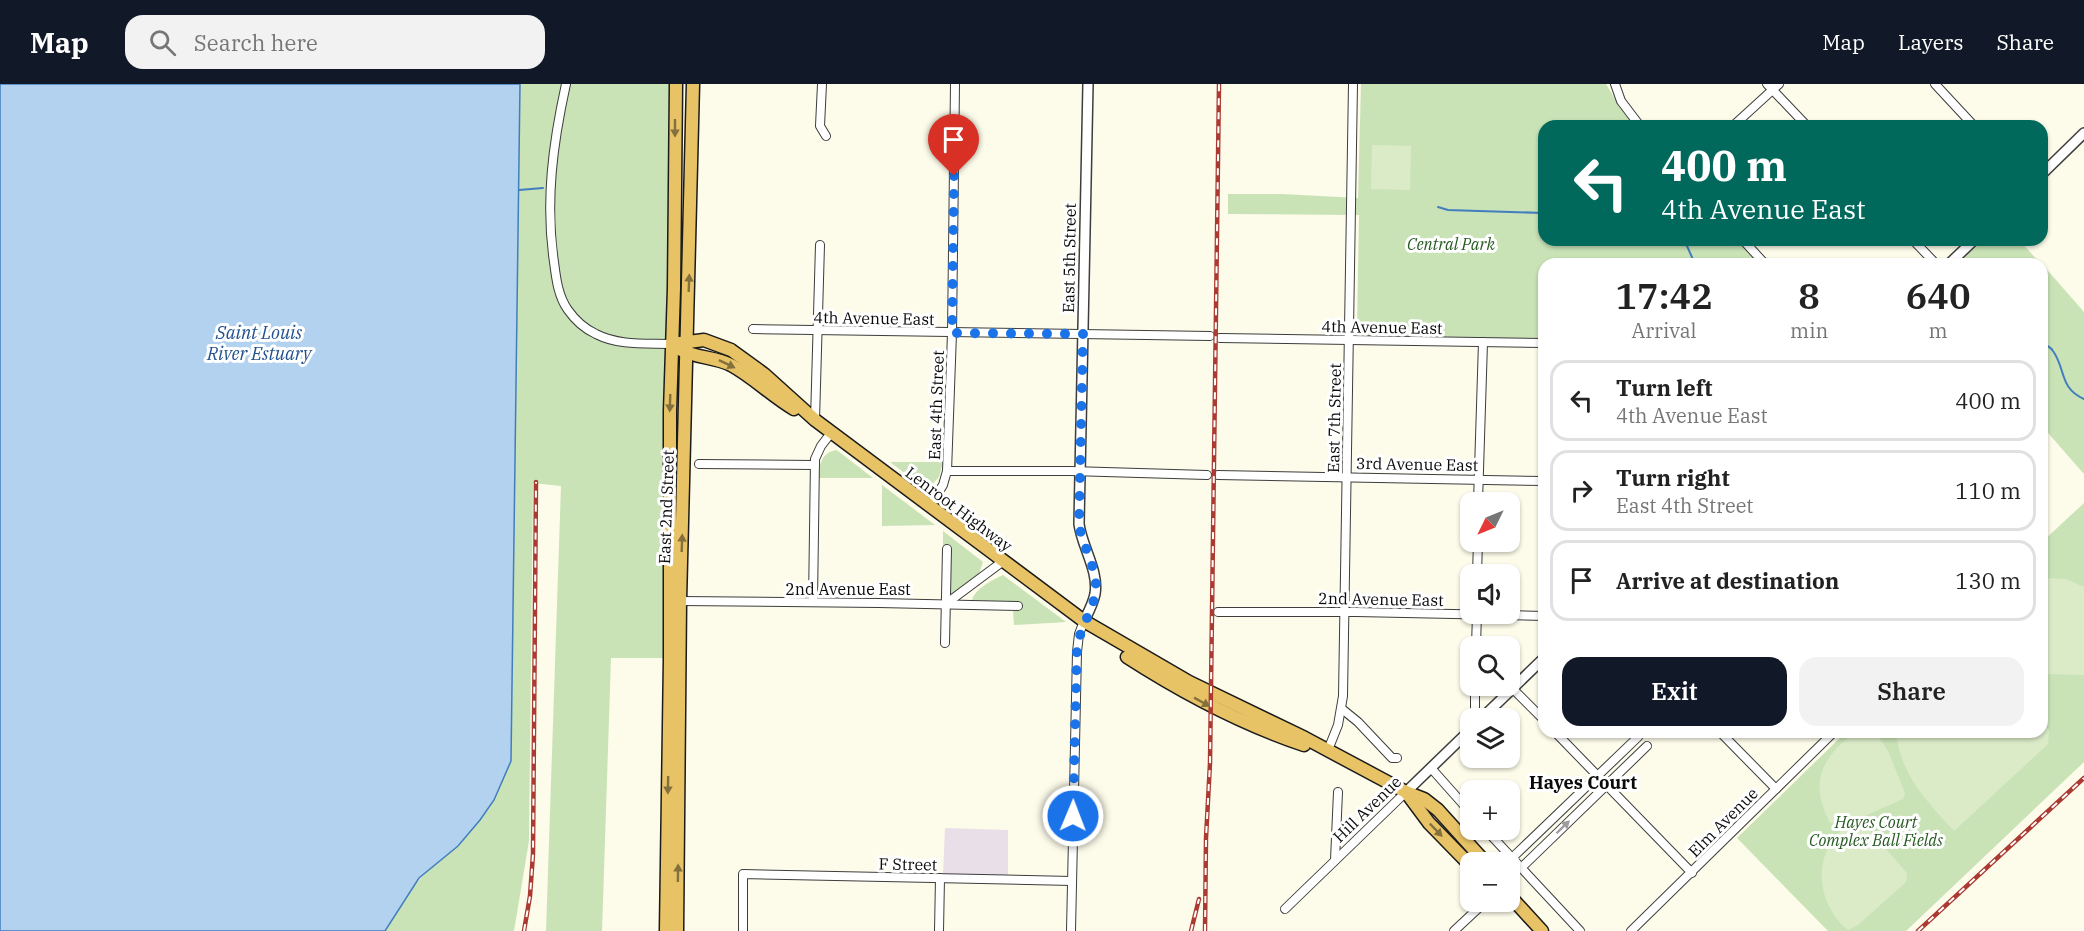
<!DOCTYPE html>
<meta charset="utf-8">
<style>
:root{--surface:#fff;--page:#f2f2f2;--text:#222;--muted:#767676;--line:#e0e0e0;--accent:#111827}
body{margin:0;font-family:"IBM Plex Serif",serif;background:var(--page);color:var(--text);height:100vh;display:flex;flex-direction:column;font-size:22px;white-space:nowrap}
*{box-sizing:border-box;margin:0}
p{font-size:20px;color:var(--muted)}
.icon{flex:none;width:33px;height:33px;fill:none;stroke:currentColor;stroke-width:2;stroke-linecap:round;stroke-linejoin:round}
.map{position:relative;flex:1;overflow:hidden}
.details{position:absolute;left:1538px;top:174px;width:510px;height:480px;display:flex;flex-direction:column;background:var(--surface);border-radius:18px;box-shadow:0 2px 4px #0004}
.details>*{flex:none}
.hud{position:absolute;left:1538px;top:36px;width:510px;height:126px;border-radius:18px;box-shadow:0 2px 4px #0004;background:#00695c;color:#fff;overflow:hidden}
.needle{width:39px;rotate:227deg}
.controls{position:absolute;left:1460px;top:408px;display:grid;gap:12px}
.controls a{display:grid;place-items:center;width:60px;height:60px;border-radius:12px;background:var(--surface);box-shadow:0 2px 4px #0004;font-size:30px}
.pin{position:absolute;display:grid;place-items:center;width:51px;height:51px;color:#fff;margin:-62px -26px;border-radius:50% 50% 50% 0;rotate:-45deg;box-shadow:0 0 6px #0007}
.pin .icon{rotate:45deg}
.me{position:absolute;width:66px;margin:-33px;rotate:1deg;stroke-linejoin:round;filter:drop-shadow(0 0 4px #0008)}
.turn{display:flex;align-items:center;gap:21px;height:126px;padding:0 24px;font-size:27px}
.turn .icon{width:78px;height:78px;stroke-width:2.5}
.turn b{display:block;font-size:42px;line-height:51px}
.eta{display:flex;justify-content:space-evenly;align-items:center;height:102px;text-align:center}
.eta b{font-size:36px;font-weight:600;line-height:42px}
.cta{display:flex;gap:12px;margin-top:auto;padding:12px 24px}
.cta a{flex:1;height:69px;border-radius:18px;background:var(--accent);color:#fff;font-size:24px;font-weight:600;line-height:69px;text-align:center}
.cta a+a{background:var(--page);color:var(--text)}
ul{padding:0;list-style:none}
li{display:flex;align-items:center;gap:18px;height:81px;margin:0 12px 9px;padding:0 12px;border:3px solid var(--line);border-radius:18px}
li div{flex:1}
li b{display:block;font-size:22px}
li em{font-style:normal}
header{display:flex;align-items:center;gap:36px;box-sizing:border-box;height:84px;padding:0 30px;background:var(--accent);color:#fff}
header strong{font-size:28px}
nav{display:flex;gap:33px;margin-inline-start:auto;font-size:21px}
.search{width:420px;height:54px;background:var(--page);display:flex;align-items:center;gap:15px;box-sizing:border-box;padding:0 21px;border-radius:18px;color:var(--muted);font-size:22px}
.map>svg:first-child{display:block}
.industrial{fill:#e8dfe8}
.green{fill:#c9e3b7}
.pitch{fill:#dbebc8}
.water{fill:#b3d2ef;stroke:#427ebe;stroke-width:1.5}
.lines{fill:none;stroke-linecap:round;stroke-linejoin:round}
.stream{stroke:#427ebe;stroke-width:2}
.minor-casing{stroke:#3d3d3d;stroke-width:10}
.tertiary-casing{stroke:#3d3d3d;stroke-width:12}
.trunk-casing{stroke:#1b1b1b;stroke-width:15}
.minor{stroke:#fff;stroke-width:8}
.tertiary{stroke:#fff;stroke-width:9}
.trunk{stroke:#e8c366;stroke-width:12}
.rail-casing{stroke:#aa3a32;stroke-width:4.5}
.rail{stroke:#fff;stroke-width:2;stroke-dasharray:7;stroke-linecap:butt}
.oneway{fill:#84703d}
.oneway2{fill:#9d9d9d}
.route{stroke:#1a73e8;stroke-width:10;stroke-dasharray:0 18}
.labels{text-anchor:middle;stroke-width:6;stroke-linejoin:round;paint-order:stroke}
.park-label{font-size:16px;font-style:italic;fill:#275a22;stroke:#fff}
.street-label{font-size:16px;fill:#0a0a0a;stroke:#fff}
.water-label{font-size:18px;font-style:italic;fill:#22528d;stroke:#fff}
.neighbourhood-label{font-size:18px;font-weight:bold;fill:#0a0a0a;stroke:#fff}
</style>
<header>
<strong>Map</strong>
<div class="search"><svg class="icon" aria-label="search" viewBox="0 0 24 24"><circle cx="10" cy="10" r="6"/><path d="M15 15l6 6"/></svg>Search here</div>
<nav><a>Map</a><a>Layers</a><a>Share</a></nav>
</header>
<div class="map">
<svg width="2084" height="847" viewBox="0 0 2084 847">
<rect width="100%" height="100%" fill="#fdfbe9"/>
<polygon class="industrial" points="945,744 1008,746 1008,794 943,792"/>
<g class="green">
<path d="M520,0H673L666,574H611L602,847H546L561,402L533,399L529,757L514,847H385C399,823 412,800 434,781L511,677Z"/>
<polygon points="1361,0 1606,0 1621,25 1634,42 1544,42 1544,156 1738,156 1760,180 1544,180 1543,256 1365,252 1359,249 1357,244 1359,131 1228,130 1228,110 1282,110 1358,114"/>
<polygon points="1980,156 2019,156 2041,180 1956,180"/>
<polygon points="2042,180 2084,228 2084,390 2042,342"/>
<path d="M836,366L838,367L873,394H819C819,381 821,369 836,366Z"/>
<polygon points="890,378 943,378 939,393 927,406"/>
<polygon points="882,401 935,441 882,442"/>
<polygon points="2084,419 2084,678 1906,847 1828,847 1737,754 1846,648 2042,648 2042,458"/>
<polygon points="943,447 983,478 979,490 952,511 950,509 951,465 943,464"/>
<path d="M1003,491L1066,538L1014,541L1013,527H1020V519L972,516C975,505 992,496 1003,491Z"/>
</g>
<g class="pitch">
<polygon points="1372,61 1411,62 1410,106 1371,105"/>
<polygon points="2042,494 2066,495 2084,503 2084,591 2042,590"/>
<path d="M2042,638L2049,646L2048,660L1954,747C1926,716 1901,692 1896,648H2042Z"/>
<path d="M1854,648H1876L1888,667L1905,709L1903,715L1862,733L1830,739C1809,697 1821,676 1854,648Z"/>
<path d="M1853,736L1862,738L1907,789L1906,798L1858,841L1848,846C1826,829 1815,795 1826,769C1831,755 1842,745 1853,736Z"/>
</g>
<polygon class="water" points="0,0 520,0 511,677 494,716 480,736 458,762 419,794 385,847 0,847"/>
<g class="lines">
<g class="stream">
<polyline points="519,106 543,104"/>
<polyline points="1438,123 1448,126 1544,129"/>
<polyline points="1681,156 1687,162 1695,180"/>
<path d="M2042,259C2046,261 2051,263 2053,267C2066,285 2059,304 2084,315"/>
</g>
<defs>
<g id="minor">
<path d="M566,0C553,59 545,117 554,178C556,194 558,212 568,226C575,236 585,245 596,250C619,262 647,259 672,260"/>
<polyline points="822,0 820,42 826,52"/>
<polyline points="1615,0 1621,17 1640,42"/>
<polyline points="1767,0 1807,42"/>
<polyline points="1935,0 1974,42"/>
<polyline points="1733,42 1779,0"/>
<polyline points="1743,156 1765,180"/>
<polyline points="1913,156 1936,180"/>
<polyline points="753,245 1210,252"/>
<polyline points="1220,254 1544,259"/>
<polyline points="815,336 820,161"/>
<polyline points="699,380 815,381"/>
<polyline points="947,387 1071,387 1207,391"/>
<polyline points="1218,391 1544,397"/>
<polyline points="1478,418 1483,258"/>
<polyline points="929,423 943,401 947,387 952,249 955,0"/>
<polyline points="1477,490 1478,458"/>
<polyline points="680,517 879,519 1018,522"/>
<polyline points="813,518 815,375 821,362 831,349"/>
<polyline points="947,519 1002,478"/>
<polyline points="1218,528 1356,528 1544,532"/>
<polyline points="945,559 947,465"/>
<polyline points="1476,562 1477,530"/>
<polyline points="1513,605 1544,636"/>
<polyline points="1342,625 1358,638 1392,674 1397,674"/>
<polyline points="1475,634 1475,602"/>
<polyline points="1555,648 1692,789"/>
<polyline points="1720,648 1776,705"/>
<polyline points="1328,666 1338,641 1343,612 1353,0"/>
<polyline points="1431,684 1470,728"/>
<polyline points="1486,746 1580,847"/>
<polyline points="1512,774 1638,653"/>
<polyline points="1335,776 1338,708"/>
<polyline points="1521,784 1647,662"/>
<polyline points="1285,825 1406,708"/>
<polyline points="743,847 743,790 1072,797"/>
<polyline points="939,847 940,794"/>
<polyline points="1071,847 1077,568 1079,550 1084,537"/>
<polyline points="1454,847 1485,818"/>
<polyline points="1631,847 1834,648"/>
</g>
<g id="tertiary">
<polyline points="2042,90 2084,49"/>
<polyline points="1949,180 1974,156"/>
<path d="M1084,537C1088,529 1093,520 1095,510C1099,487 1082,463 1079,440L1088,0"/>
<polyline points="1482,634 1544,574"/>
<polyline points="1406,708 1470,646"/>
</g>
<g id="trunk">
<polyline points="672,260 704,256 731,266 764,290 815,336 1084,537 1189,598 1305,654 1406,708 1424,715 1438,726 1485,778"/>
<path d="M681,266C697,274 715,273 731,281C753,293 772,312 794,325"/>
<path d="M1127,573C1183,609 1241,640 1304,661"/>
<polyline points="1406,708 1429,739 1470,781"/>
<polyline points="1509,811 1542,847"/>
<polyline points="666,847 670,574 670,327 674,204 676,0"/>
<polyline points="677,847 680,517 693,0"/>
</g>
</defs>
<use href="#minor" class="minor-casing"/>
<use href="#tertiary" class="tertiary-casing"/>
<use href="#trunk" class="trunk-casing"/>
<use href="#minor" class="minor"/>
<use href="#tertiary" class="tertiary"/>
<use href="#trunk" class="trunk"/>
<defs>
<g id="rail">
<polyline points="524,847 530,812 533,770 536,398"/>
<polyline points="1191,847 1199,815"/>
<polyline points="1205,847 1206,754 1210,679 1219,0"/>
<polyline points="1918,847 2084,694"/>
</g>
</defs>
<use href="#rail" class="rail-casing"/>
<use href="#rail" class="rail"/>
</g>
<defs><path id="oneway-solid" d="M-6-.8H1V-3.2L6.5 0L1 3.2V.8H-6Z" transform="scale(1.5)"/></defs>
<g class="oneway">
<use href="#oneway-solid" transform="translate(675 44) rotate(90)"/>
<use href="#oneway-solid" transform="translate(689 199) rotate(-88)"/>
<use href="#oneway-solid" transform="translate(727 280) rotate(26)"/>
<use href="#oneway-solid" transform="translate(670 319) rotate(92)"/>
<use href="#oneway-solid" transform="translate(682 459) rotate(-88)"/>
<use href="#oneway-solid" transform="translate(1202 618) rotate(29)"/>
<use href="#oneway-solid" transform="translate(668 701) rotate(91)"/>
<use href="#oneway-solid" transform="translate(1436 746) rotate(46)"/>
<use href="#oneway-solid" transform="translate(678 789) rotate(-89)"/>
</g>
<use class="oneway2" href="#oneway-solid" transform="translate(1563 743) rotate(-44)"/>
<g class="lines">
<path class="route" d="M954,92L952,249L1083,250L1079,440C1082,461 1096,482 1096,504C1095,523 1081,542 1077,562L1073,732"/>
</g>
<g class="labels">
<g class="park-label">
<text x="1451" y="166">Central Park</text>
<text x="1876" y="744">Hayes Court<tspan x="1876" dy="18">Complex Ball Fields</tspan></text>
</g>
<g class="street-label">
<text transform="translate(1069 174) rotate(-89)" y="6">East 5th Street</text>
<text transform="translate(874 234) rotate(1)" y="6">4th Avenue East</text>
<text transform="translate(1382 243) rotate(1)" y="6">4th Avenue East</text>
<text transform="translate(936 321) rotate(-88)" y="6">East 4th Street</text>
<text transform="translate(1334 334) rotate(-89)" y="6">East 7th Street</text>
<text transform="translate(1417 380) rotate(1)" y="6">3rd Avenue East</text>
<text transform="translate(666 423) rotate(-88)" y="6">East 2nd Street</text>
<text transform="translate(959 425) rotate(37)" y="6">Lenroot Highway</text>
<text x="848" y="511">2nd Avenue East</text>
<text transform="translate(1381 515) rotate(1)" y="6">2nd Avenue East</text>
<text transform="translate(1367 725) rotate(-44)" y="6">Hill Avenue</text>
<text transform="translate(1723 738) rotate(-45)" y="6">Elm Avenue</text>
<text transform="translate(908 780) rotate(1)" y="6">F Street</text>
</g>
<g class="water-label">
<text x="259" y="255">Saint Louis<tspan x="259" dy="21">River Estuary</tspan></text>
</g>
<g class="neighbourhood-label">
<text x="1583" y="705">Hayes Court</text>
</g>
</g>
</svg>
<div class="controls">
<a><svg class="needle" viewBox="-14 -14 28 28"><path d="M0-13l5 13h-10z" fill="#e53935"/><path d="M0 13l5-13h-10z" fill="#767676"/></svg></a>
<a><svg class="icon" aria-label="sound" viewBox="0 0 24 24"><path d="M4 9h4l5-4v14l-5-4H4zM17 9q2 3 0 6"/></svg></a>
<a><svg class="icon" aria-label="search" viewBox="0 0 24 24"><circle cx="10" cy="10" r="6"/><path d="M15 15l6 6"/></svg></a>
<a><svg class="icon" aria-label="layers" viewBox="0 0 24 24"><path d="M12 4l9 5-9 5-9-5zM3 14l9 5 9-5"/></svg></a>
<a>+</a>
<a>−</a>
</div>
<div class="pin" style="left:954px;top:92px;background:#d93025"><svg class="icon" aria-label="arrive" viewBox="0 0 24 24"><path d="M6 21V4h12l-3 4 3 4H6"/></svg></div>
<svg class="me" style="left:1073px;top:732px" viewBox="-20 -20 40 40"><circle r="17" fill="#1a73e8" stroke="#fff" stroke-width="3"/><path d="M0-11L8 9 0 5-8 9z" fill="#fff"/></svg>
<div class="hud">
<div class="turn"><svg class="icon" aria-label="left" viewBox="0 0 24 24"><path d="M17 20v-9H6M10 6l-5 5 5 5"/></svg><div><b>400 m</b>4th Avenue East</div></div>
</div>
<section class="details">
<div class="eta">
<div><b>17:42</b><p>Arrival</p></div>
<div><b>8</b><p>min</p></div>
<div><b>640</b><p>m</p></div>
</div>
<ul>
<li><svg class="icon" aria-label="left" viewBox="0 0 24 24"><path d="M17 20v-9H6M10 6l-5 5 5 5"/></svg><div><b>Turn left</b><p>4th Avenue East</p></div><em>400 m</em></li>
<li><svg class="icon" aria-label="right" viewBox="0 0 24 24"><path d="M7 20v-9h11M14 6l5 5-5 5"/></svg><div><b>Turn right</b><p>East 4th Street</p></div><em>110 m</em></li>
<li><svg class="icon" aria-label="arrive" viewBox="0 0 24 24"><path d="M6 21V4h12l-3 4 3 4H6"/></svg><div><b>Arrive at destination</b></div><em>130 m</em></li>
</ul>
<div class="cta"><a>Exit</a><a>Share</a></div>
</section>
</div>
